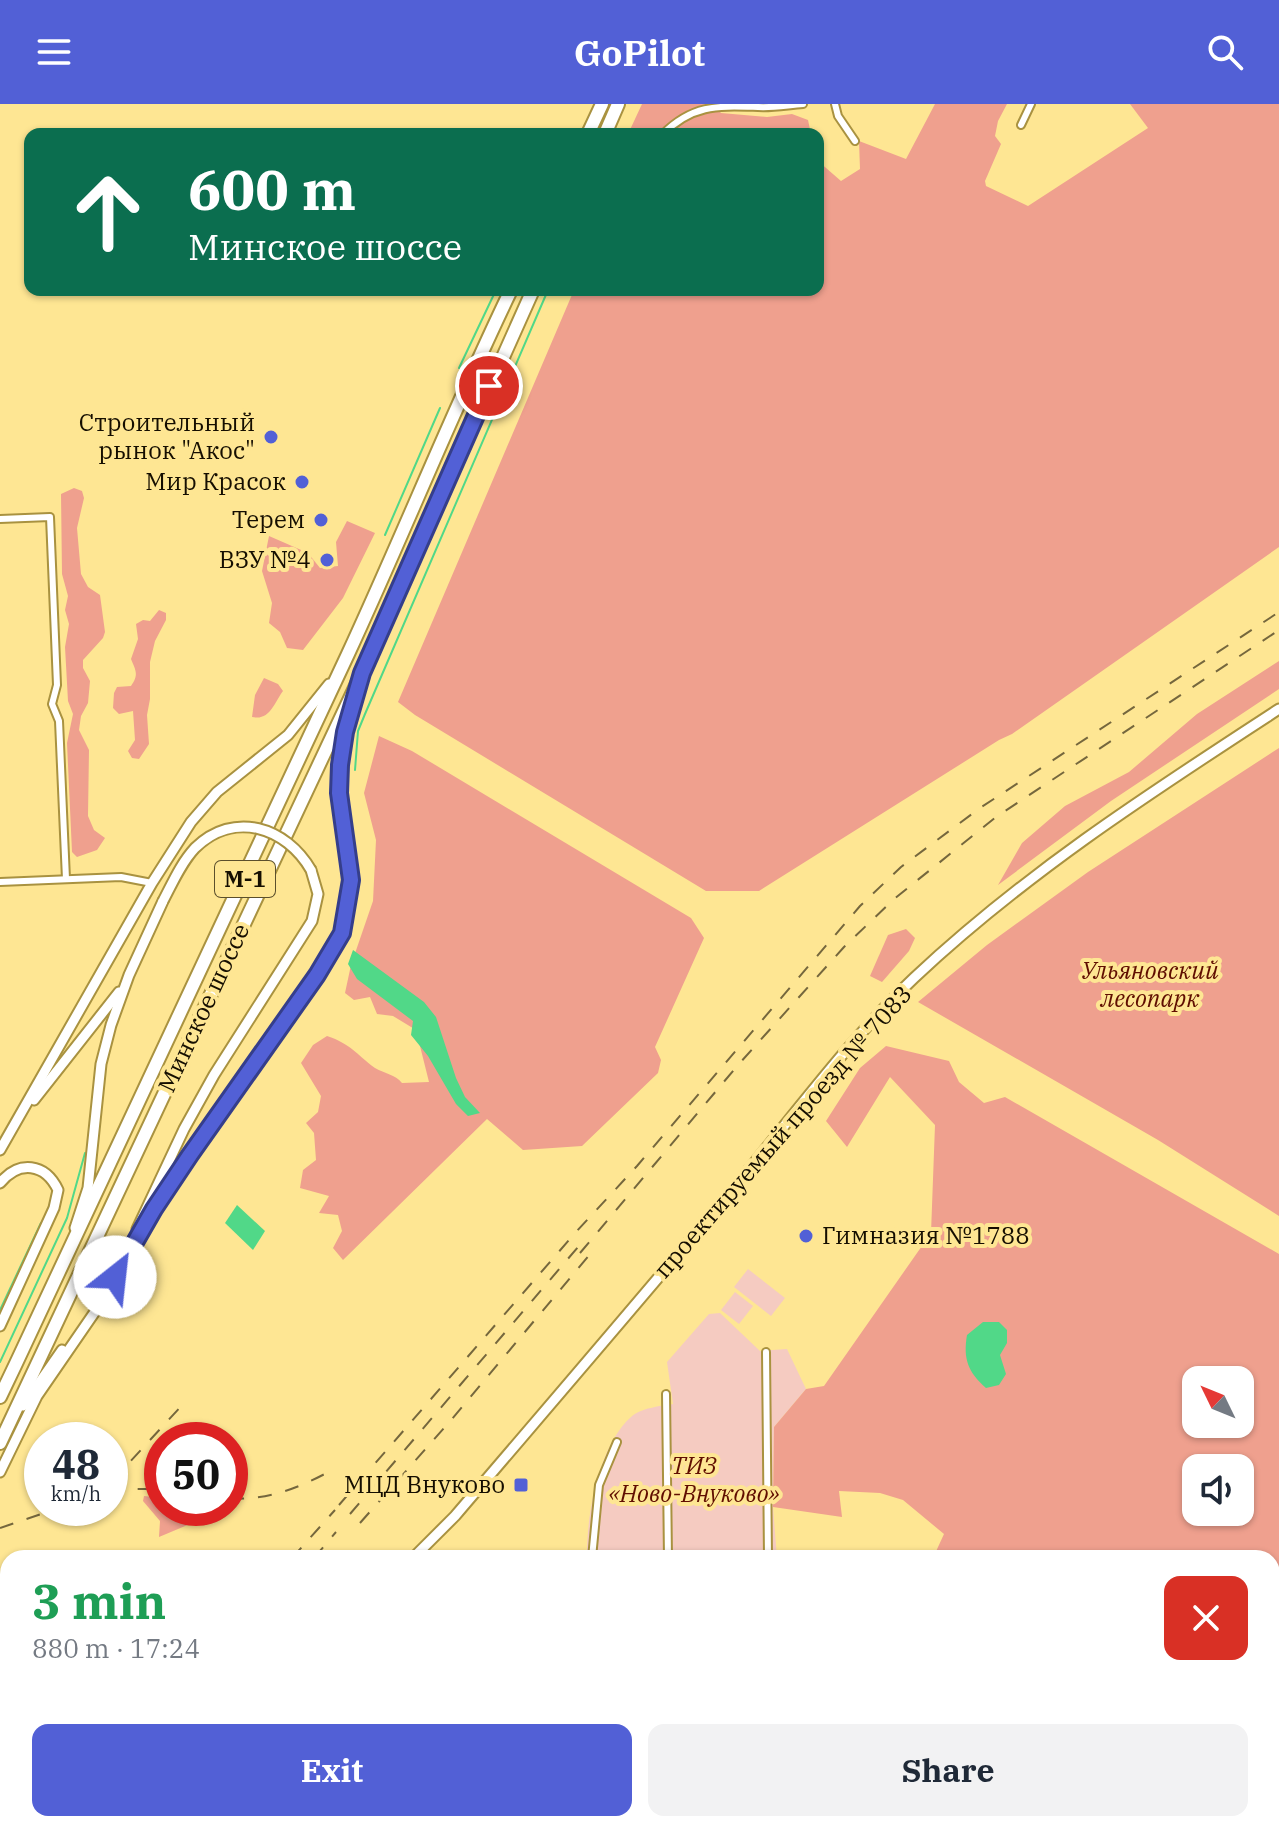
<!DOCTYPE html>
<meta charset="utf-8">
<style>
:root{--surface:#fff;--page:#f2f2f3;--text:#1f2937;--muted:#747a83;--accent:#5260d6}
body{margin:0;font-family:"IBM Plex Serif",serif;background:var(--page);color:var(--text);height:100vh;display:flex;flex-direction:column;font-size:30px;white-space:nowrap}
*{box-sizing:border-box;margin:0}
p{font-size:26px;color:var(--muted)}
.icon{flex:none;width:44px;height:44px;fill:none;stroke:currentColor;stroke-width:2;stroke-linecap:round;stroke-linejoin:round}
.map{position:relative;flex:1;overflow:hidden}
.side{position:absolute;left:0px;top:1446px;width:1280px;height:282px;display:flex;flex-direction:column;background:var(--surface);border-radius:24px 24px 0 0;box-shadow:0 2px 6px #0004}
.side>*{flex:none}
.top-card{position:absolute;left:24px;top:24px;width:800px;height:168px;border-radius:16px;box-shadow:0 2px 6px #0004;background:#0b6e4f;color:#fff;overflow:hidden}
.needle{width:52px;rotate:313deg}
.controls{position:absolute;left:1182px;top:1262px;display:grid;gap:16px}
.controls a{display:grid;place-items:center;width:72px;height:72px;border-radius:16px;background:var(--surface);box-shadow:0 2px 6px #0004;font-size:40px}
.speed{position:absolute;left:24px;top:1318px;display:flex;gap:16px;font-size:40px;font-weight:700;text-align:center}
.speed>*{display:grid;place-content:center;width:104px;height:104px;border-radius:50%;background:var(--surface);box-shadow:0 2px 6px #0004;line-height:1}
.speed small{font-size:20px;font-weight:400}
.speed .limit{border:12px solid #d22;background:#fff;color:#111}
.pin{position:absolute;display:grid;place-items:center;width:68px;height:68px;color:#fff;margin:-34px;border:4px solid #fff;border-radius:50%;box-shadow:0 2px 8px #0007}
.me{position:absolute;width:88px;margin:-44px;rotate:29deg;stroke-linejoin:round;filter:drop-shadow(0 0 6px #0008)}
.turn{display:flex;align-items:center;gap:28px;height:168px;padding:0 32px;font-size:36px}
.turn .icon{width:104px;height:104px;stroke-width:2.5}
.turn b{display:block;font-size:56px;line-height:68px}
.round{display:grid;place-items:center;flex:none;width:84px;height:84px;border-radius:16px;background:var(--page)}
.summary{display:flex;align-items:center;justify-content:space-between;height:136px;padding:0 32px}
h1{font-size:48px;font-weight:700;line-height:60px;color:#1e9e55}
.button{display:flex;gap:16px;margin-top:auto;padding:16px 32px}
.button a{flex:1;height:92px;border-radius:16px;background:var(--accent);color:#fff;font-size:32px;font-weight:700;line-height:92px;text-align:center}
.button a+a{background:var(--page);color:var(--text)}
header{display:flex;justify-content:space-between;align-items:center;height:104px;padding:0 32px;background:var(--accent);color:#fff;font-size:36px;font-weight:700}
.map>svg:first-child{display:block}
.green{fill:#f5cbc1}
.forest{fill:#efa08e;fill-rule:evenodd}
.water{fill:#51d888}
.lines{fill:none;stroke-linecap:round;stroke-linejoin:round}
.stream{stroke:#51d888;stroke-width:2}
.street-casing{stroke:#a99240;stroke-width:10}
.secondary-casing{stroke:#a99240;stroke-width:13}
.highway-casing{stroke:#a99240;stroke-width:16}
.street{stroke:#fff;stroke-width:6}
.secondary{stroke:#fff;stroke-width:9}
.highway{stroke:#fff;stroke-width:12}
.rail{stroke:#75673d;stroke-width:2;stroke-dasharray:14 14;stroke-linecap:butt}
.secondary-bridge-casing{stroke:#a99240;stroke-width:13;stroke-linecap:butt}
.secondary-bridge{stroke:#fff;stroke-width:9}
.route-casing{stroke:#353e8b;stroke-width:20}
.route{stroke:#5260d6;stroke-width:14}
.poi-dot{fill:#5260d6;stroke:#fee693;stroke-width:3}
.labels{text-anchor:middle;stroke-width:8;stroke-linejoin:round;paint-order:stroke}
.shield{fill:#fee693;stroke:#5b4f2c;stroke-width:2}
.shield-label{font-size:22px;font-weight:bold;fill:#150e00}
.poi-label{font-size:24px;fill:#150e00;stroke:#fee693;text-anchor:end}
.park-label{font-size:24px;font-style:italic;fill:#600e00;stroke:#fee693}
.street-label{font-size:24px;fill:#150e00;stroke:#fee693}
</style>
<header><svg class="icon" aria-label="menu" viewBox="0 0 24 24"><path d="M4 6h16M4 12h16M4 18h16"/></svg>GoPilot<svg class="icon" aria-label="search" viewBox="0 0 24 24"><circle cx="10" cy="10" r="6"/><path d="M15 15l6 6"/></svg></header>
<div class="map">
<svg width="1279" height="1727" viewBox="0 0 1279 1727">
<rect width="100%" height="100%" fill="#fee693"/>
<g class="green">
<polygon points="748,1165 785,1194 771,1212 734,1183"/>
<polygon points="735,1188 753,1202 739,1220 721,1206"/>
<path d="M720,1209L760,1247L787,1245L806,1285L774,1323L773,1403L777,1454H587C586,1413 599,1341 631,1313C640,1304 661,1302 673,1300L667,1258L709,1210Z"/>
<polygon points="584,1720 796,1720 796,1727 587,1727"/>
</g>
<g class="forest">
<polygon points="642,0 713,0 721,9 767,13 792,10 808,16 811,30 767,30 758,25 756,30 628,30"/>
<polygon points="935,0 1007,0 998,17 995,32 1001,40 985,77 986,82 1028,102 1148,24 1130,0 1279,0 1279,443 1012,630 999,636 759,787 706,787 415,611 398,598 574,186 818,186 818,57 841,77 860,65 859,37 906,55"/>
<polygon points="74,384 82,387 84,394 77,424 81,470 88,483 100,491 105,528 103,534 83,556 83,564 90,577 88,599 81,612 79,626 89,646 88,712 94,726 105,734 97,746 77,753 72,748 67,639 73,610 68,597 65,543 69,520 65,506 68,492 62,470 61,390"/>
<polygon points="347,417 375,429 343,494 303,546 287,544 280,528 269,519 272,499 262,467 269,432 308,449 320,464 338,462 336,438"/>
<path d="M159,506L166,509V516L155,537L150,558V595L147,611L149,640L139,655L132,654L128,647L135,636L133,607L119,610L113,604L114,589L117,583L131,582C139,571 136,567 131,555L138,535L136,520L143,516L150,517Z"/>
<polygon points="1279,557 1279,585 1111,697 998,781 1022,739 1065,702 1129,668 1197,610"/>
<path d="M264,574L278,580L283,587C274,599 270,617 252,613L255,591Z"/>
<path d="M379,632L412,647L691,814L704,834L655,943L661,956L658,969L582,1042L523,1046L487,1015L343,1156L333,1144L342,1127L338,1111L319,1109L329,1092L300,1084L303,1066L316,1056L314,1029L306,1019L318,1008L321,992L301,959L313,941L327,932C351,940 356,950 375,964C385,970 395,970 402,979L429,978L416,926L393,912L377,910L370,893L354,896L345,889L351,861L373,797L376,736L364,689Z"/>
<polygon points="1279,644 1279,1112 1158,1036 918,898 987,841 1088,768"/>
<polygon points="906,825 915,834 909,847 882,878 870,872 888,831"/>
<path d="M886,942L949,957L959,978L984,999L1005,993L1279,1150V1727H821L819,1720H1272V1454H933L944,1430L903,1396L880,1389L839,1387L842,1413L773,1403L774,1323L806,1285L824,1282L931,1129L935,1021L890,973L847,1043L826,1017L860,964ZM1196,1276H1240V1320H1196ZM1196,1364H1240V1408H1196Z"/>
<polygon points="144,1392 162,1394 162,1404 208,1404 209,1412 159,1433 160,1417 143,1397"/>
</g>
<g class="water">
<polygon points="353,846 424,898 436,913 456,974 465,993 480,1009 468,1012 456,1000 428,952 411,931 413,917 357,875 348,860"/>
<polygon points="237,1101 265,1127 253,1146 225,1119"/>
<path d="M983,1218H999L1007,1226V1239L1000,1251L1006,1270L999,1281L986,1284C968,1268 963,1255 967,1231Z"/>
</g>
<g class="lines">
<g class="stream">
<polyline points="459,264 496,186"/>
<polyline points="385,431 440,304"/>
<polyline points="355,666 358,627 365,610 548,186"/>
<polyline points="0,1206 41,1119"/>
<polyline points="0,1258 67,1114 85,1049"/>
</g>
<defs>
<g id="street">
<polyline points="835,0 838,12 855,37"/>
<polyline points="1021,21 1031,0"/>
<path d="M663,30C693,0 718,2 758,3C773,4 788,1 803,0"/>
<polyline points="0,415 50,413 57,581 52,600 59,617 66,775"/>
<polyline points="0,778 121,773 152,779"/>
<polyline points="766,1248 768,1454"/>
<polyline points="666,1290 668,1454"/>
<polyline points="592,1454 599,1381 617,1338"/>
<polyline points="617,1720 618,1727"/>
<polyline points="706,1720 708,1727"/>
<polyline points="789,1720 789,1727"/>
</g>
<g id="secondary">
<polyline points="34,996 119,888"/>
<polyline points="0,1046 152,779 191,718 217,688 288,631 329,580"/>
<path d="M0,1079C19,1056 45,1059 58,1086L54,1104L0,1222"/>
<polyline points="75,1124 88,1084 101,960 111,921 129,871 163,797"/>
<polyline points="137,1125 184,1025 214,971 312,817 318,790 311,766"/>
<polyline points="23,1302 62,1246"/>
<polyline points="0,1368 37,1292 103,1196 154,1105 209,1023 317,871 342,829 351,776 338,675 345,628 354,595"/>
<path d="M413,1454L455,1412C548,1303 641,1195 733,1085C792,1014 847,938 914,874C1027,768 1150,689 1279,605"/>
<polyline points="567,1720 570,1727"/>
<polyline points="102,1727 113,1720"/>
<polyline points="145,1727 156,1720"/>
<polyline points="160,1727 167,1720"/>
</g>
<g id="highway">
<polyline points="588,30 602,0"/>
<polyline points="605,30 618,0"/>
<path d="M0,1293C118,1046 234,798 348,550C404,429 453,306 511,186"/>
<polyline points="0,1339 362,569 533,186"/>
</g>
</defs>
<use href="#street" class="street-casing"/>
<use href="#secondary" class="secondary-casing"/>
<use href="#highway" class="highway-casing"/>
<use href="#street" class="street"/>
<use href="#secondary" class="secondary"/>
<use href="#highway" class="highway"/>
<g class="rail">
<polyline points="580,1149 738,961 844,843 894,795 996,713 1279,526"/>
<polyline points="110,1375 127,1361 185,1298"/>
<polyline points="110,1388 123,1385 162,1385"/>
<path d="M230,1395C273,1395 299,1384 336,1364"/>
<polyline points="339,1401 576,1128 637,1062 860,802 901,763 980,704 1279,508"/>
<polyline points="350,1410 584,1136"/>
<polyline points="360,1419 452,1315 596,1143"/>
<polyline points="0,1424 59,1404"/>
<polyline points="292,1454 335,1406"/>
<polyline points="314,1454 336,1428"/>
<polyline points="0,1716 8,1710"/>
<polyline points="21,1727 28,1720"/>
<polyline points="55,1727 63,1720"/>
</g>
<defs>
<path id="secondary-bridge" d="M163,797C172,780 181,759 195,744C234,706 286,723 311,766"/>
</defs>
<use href="#secondary-bridge" class="secondary-bridge-casing"/>
<use href="#secondary-bridge" class="secondary-bridge"/>
</g>
<g class="lines">
<defs>
<polyline id="route" points="115,1173 154,1105 190,1051 317,871 342,829 351,776 339,689 340,661 345,628 362,569 489,282"/>
</defs>
<use href="#route" class="route-casing"/>
<use href="#route" class="route"/>
</g>
<g class="poi-dot">
<circle cx="271" cy="333" r="8"/>
<circle cx="302" cy="378" r="8"/>
<circle cx="321" cy="416" r="8"/>
<circle cx="327" cy="456" r="8"/>
<circle cx="806" cy="1132" r="8"/>
<rect x="513" y="1373" width="16" height="16" rx="4"/>
</g>
<g class="labels">
<rect class="shield" x="215" y="757" width="60" height="36" rx="6"/>
<g class="shield-label">
<text x="245" y="783">М-1</text>
</g>
<g class="poi-label">
<text x="255" y="327">Строительный<tspan x="255" dy="28">рынок "Акос"</tspan></text>
<text x="286" y="386">Мир Красок</text>
<text x="305" y="424">Терем</text>
<text x="311" y="464">ВЗУ №4</text>
<text x="822" y="1140" text-anchor="start">Гимназия №1788</text>
<text x="505" y="1389">МЦД Внуково</text>
</g>
<g class="park-label">
<text x="1150" y="875">Ульяновский<tspan x="1150" dy="28">лесопарк</tspan></text>
<text x="694" y="1370">ТИЗ<tspan x="694" dy="28">«Ново-Внуково»</tspan></text>
</g>
<g class="street-label">
<text transform="translate(204 904) rotate(-65)" y="8">Минское шоссе</text>
<text transform="translate(783 1028) rotate(-49)" y="8">проектируемый проезд № 7083</text>
</g>
</g>
</svg>
<div class="controls">
<a><svg class="needle" viewBox="-14 -14 28 28"><path d="M0-13l5 13h-10z" fill="#e53935"/><path d="M0 13l5-13h-10z" fill="#747a83"/></svg></a>
<a><svg class="icon" aria-label="sound" viewBox="0 0 24 24"><path d="M4 9h4l5-4v14l-5-4H4zM17 9q2 3 0 6"/></svg></a>
</div>
<div class="speed"><div>48<small>km/h</small></div><div class="limit">50</div></div>
<div class="pin" style="left:489px;top:282px;background:#d93025"><svg class="icon" aria-label="arrive" viewBox="0 0 24 24"><path d="M6 21V4h12l-3 4 3 4H6"/></svg></div>
<svg class="me" style="left:115px;top:1173px" viewBox="-20 -20 40 40"><circle r="19" fill="#fff"/><path d="M0-13L10 11 0 6-10 11z" fill="#5260d6"/></svg>
<div class="top-card">
<div class="turn"><svg class="icon" aria-label="ahead" viewBox="0 0 24 24"><path d="M12 20V5M6 11l6-6 6 6"/></svg><div><b>600 m</b>Минское шоссе</div></div>
</div>
<section class="side">
<div class="summary"><div><h1>3 min</h1><p>880 m · 17:24</p></div><a class="round" style="background:#d93025;color:#fff"><svg class="icon" aria-label="close" viewBox="0 0 24 24"><path d="M6 6l12 12M18 6L6 18"/></svg></a></div>
<div class="button"><a>Exit</a><a>Share</a></div>
</section>
</div>
